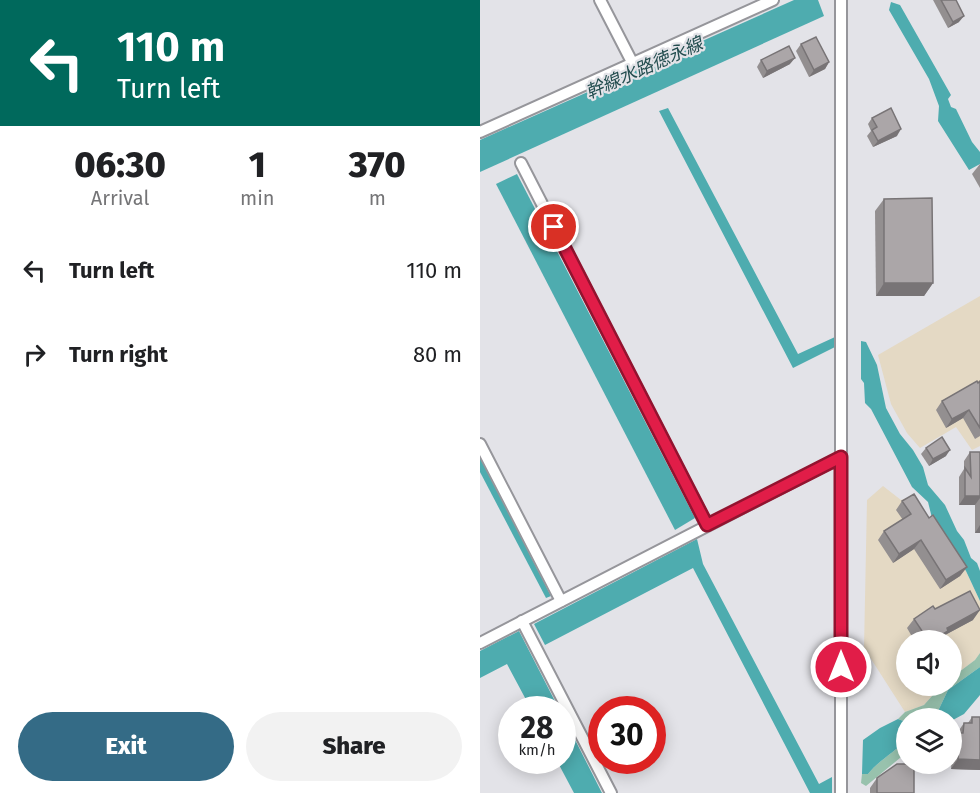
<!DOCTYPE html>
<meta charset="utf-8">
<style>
:root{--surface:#fff;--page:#f2f2f2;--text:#202124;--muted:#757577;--accent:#346b86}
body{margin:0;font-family:"Fira Sans","Noto Sans JP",sans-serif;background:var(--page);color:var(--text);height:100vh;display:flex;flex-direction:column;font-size:22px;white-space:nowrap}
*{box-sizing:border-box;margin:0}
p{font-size:20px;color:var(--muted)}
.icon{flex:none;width:33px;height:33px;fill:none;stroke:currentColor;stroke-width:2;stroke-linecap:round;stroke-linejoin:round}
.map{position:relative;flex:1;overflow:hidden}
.sheet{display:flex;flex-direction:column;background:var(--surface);width:480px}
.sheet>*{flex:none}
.top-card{background:#00695c;color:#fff;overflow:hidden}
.fabs{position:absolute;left:416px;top:630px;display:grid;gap:12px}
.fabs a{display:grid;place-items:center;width:66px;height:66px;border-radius:50%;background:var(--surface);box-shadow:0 3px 15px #0003;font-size:30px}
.speed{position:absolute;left:18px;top:696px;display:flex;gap:12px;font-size:30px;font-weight:700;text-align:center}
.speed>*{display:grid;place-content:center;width:78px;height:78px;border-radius:50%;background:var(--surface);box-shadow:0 3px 15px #0003;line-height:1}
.speed small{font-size:15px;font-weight:400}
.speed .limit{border:9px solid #d22;background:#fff;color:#111}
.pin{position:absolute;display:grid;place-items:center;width:51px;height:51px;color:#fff;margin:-26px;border:3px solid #fff;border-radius:50%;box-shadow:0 2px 6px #0007}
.me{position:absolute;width:66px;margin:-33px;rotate:0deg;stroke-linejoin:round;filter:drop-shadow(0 0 4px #0008)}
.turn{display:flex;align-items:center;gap:21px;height:126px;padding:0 18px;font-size:27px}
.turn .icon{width:78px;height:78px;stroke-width:2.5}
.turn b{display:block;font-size:42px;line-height:51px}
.eta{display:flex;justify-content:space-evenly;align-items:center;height:102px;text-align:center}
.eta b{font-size:36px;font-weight:800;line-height:42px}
.action{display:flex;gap:12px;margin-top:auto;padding:12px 18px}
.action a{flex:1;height:69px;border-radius:36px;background:var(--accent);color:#fff;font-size:24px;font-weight:800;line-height:69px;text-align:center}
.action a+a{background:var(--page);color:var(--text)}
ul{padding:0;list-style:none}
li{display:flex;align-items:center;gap:18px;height:84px;padding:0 18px}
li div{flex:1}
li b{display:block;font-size:22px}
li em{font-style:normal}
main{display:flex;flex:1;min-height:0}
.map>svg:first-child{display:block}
.industrial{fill:#e4d9c4}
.green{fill:#98c2ad}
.water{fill:#4eacaf}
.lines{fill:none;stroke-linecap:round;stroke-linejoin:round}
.minor-casing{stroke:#96969b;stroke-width:14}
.minor{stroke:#fff;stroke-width:10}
.wall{fill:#938f90}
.shaded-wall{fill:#787476}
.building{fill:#aba6a8;stroke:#787476;stroke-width:1.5}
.route-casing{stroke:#92132f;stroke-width:15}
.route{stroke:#e11d48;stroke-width:10}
.labels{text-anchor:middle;stroke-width:4.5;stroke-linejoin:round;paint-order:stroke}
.water-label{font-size:18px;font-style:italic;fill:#234d4f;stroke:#e3e3e8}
</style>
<main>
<section class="sheet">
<div class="top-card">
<div class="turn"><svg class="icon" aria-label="left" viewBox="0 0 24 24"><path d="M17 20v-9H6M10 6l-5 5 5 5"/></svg><div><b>110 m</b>Turn left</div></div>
</div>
<div class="eta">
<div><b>06:30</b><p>Arrival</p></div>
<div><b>1</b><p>min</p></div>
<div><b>370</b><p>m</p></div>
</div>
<ul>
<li><svg class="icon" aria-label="left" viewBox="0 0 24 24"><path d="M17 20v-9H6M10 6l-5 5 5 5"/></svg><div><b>Turn left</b></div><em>110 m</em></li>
<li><svg class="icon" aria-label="right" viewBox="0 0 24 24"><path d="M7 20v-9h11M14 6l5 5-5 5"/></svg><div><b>Turn right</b></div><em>80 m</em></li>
</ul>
<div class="action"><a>Exit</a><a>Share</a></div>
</section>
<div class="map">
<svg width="500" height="793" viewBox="0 0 500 793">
<rect width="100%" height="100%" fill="#e3e3e8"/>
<g class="industrial">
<polygon points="500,296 500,446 492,450 476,427 440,448 427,433 411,404 398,355"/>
<polygon points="403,486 421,500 432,496 453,522 486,571 500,601 500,653 495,660 471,678 471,640 426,640 426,686 461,686 444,705 425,712 384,648 387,500"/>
</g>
<g class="green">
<polygon points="500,653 500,667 468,690 458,711 439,718 426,718 426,722 418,719 425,712 444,705 461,686 471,686 471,678 495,660"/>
<path d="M426,740V753L386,786L381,783L382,774H388C399,760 414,753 426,740Z"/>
</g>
<g class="water">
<polygon points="314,0 338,0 344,16 0,172 0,140"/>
<polygon points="411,2 420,5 471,95 468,99 471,107 476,109 492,142 500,152 500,164 489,170 458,121 459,106 449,79 409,10"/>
<polygon points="188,108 318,354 355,337 355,347 313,368 179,111"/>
<polygon points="37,174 215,518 195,530 16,184"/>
<polygon points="381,341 386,342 397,365 406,408 420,434 433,450 443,467 448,485 465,505 477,531 484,540 491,558 497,563 500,571 500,601 486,571 453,522 448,502 432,487 391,409 385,403 384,383 381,379"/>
<polygon points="0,457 71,596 66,598 0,472"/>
<polygon points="217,539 223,564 339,784 352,777 352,793 330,793 213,568 65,645 54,624"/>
<polygon points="39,631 79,709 51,709 27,664 0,678 0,651"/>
<polygon points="500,667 500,695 484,714 471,721 471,718 439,718 458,711 468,690"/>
<polygon points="83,716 122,793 94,793 77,761 82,760"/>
<path d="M418,719L426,722V740C414,753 399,760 388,774H382L383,740L400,728Z"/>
</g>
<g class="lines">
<defs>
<g id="minor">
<polyline points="120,0 153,64"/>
<polyline points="0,132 293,0"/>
<polyline points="41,163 227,525"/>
<polyline points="0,444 81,601"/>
<polyline points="42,621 131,793"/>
<polyline points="0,643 361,457"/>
<polyline points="361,793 361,0"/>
</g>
</defs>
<use href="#minor" class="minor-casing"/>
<use href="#minor" class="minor"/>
</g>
<g class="wall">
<polygon points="453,0 476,0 479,22 468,28"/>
<polygon points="321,44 349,62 345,69 329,77 316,51"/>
<polygon points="281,60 310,64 283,78 277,67"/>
<polygon points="392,118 417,136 393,147 387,136 391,131 388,124"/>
<polygon points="500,164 500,188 492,174"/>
<polygon points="404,199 453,283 444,296 396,296 395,211"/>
<polygon points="500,381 500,436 495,439 483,418 466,428 456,410 462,401"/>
<polygon points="446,448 466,456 449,466 441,454"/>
<polygon points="490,452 500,452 500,533 495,533 495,505 479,505 479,477 484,469 484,461"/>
<polygon points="422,501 449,518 487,567 480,576 460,589 434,549 413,563 398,540 404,531 423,520 416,510"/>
<polygon points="455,609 493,620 465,635 462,640 434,640 427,628 434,619"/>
<polygon points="492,717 500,770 471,769 473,742 477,737 477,733 484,723 488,723"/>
<polygon points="397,778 434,793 390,793 390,788"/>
</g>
<g class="shaded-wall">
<polygon points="484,16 479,22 468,28 473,22"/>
<polygon points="315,58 310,64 283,78 287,71"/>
<polygon points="349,62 345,69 329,77 334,70"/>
<polygon points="421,129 417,136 393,147 398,141"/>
<polygon points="404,283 453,283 444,296 396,296"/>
<polygon points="489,410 483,418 466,428 472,419"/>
<polygon points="470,450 466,456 449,466 453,459"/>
<polygon points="485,496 500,496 500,498 495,505 479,505"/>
<polygon points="500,525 500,533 495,533"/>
<polygon points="441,540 434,549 413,563 419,554"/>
<polygon points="487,567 480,576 460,589 466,580"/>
<polygon points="500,610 493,620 465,635 461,640 453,640 467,628"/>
<polygon points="478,759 500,760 500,770 471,769"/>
</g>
<g class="building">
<polygon points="461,0 476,0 484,16 473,22"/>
<polygon points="336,37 349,62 334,70 321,44"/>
<polygon points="309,46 315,58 287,71 281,60"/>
<polygon points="411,108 421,129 398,141 392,130 397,127 392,118"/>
<polygon points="452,198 453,283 404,283 404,199"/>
<polygon points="497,381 498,383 500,381 500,428 489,410 472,419 462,401"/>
<polygon points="462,437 470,450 453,459 446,448"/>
<polygon points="490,452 500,452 500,496 485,496 485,468 491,477"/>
<polygon points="434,494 449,518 453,515 487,567 466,580 441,540 419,554 404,531 431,514 422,501"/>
<polygon points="490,591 500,610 467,628 468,631 453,640 448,640 434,619 453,606 455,609"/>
<polygon points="492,717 500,717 500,760 478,759 479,733 483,733 484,723 492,723"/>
<polygon points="417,764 434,764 434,793 397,793 397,778"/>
</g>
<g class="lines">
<defs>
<polyline id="route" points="74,227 227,525 361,457 361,667"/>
</defs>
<use href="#route" class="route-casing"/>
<use href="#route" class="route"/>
</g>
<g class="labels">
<g class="water-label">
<text transform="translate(164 68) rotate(-24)" y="6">幹線水路徳永線</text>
</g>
</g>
</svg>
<div class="fabs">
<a><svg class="icon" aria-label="sound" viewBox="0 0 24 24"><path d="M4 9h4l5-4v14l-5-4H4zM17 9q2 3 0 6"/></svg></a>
<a><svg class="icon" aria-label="layers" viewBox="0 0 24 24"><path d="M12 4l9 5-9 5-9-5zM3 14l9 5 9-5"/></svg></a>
</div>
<div class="speed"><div>28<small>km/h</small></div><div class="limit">30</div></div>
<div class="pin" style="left:74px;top:227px;background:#d93025"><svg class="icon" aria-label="arrive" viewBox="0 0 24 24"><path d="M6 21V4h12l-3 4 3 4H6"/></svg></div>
<svg class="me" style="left:361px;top:667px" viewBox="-20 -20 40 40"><circle r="17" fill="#e11d48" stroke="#fff" stroke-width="3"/><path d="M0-11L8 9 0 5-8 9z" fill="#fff"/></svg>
</div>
</main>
